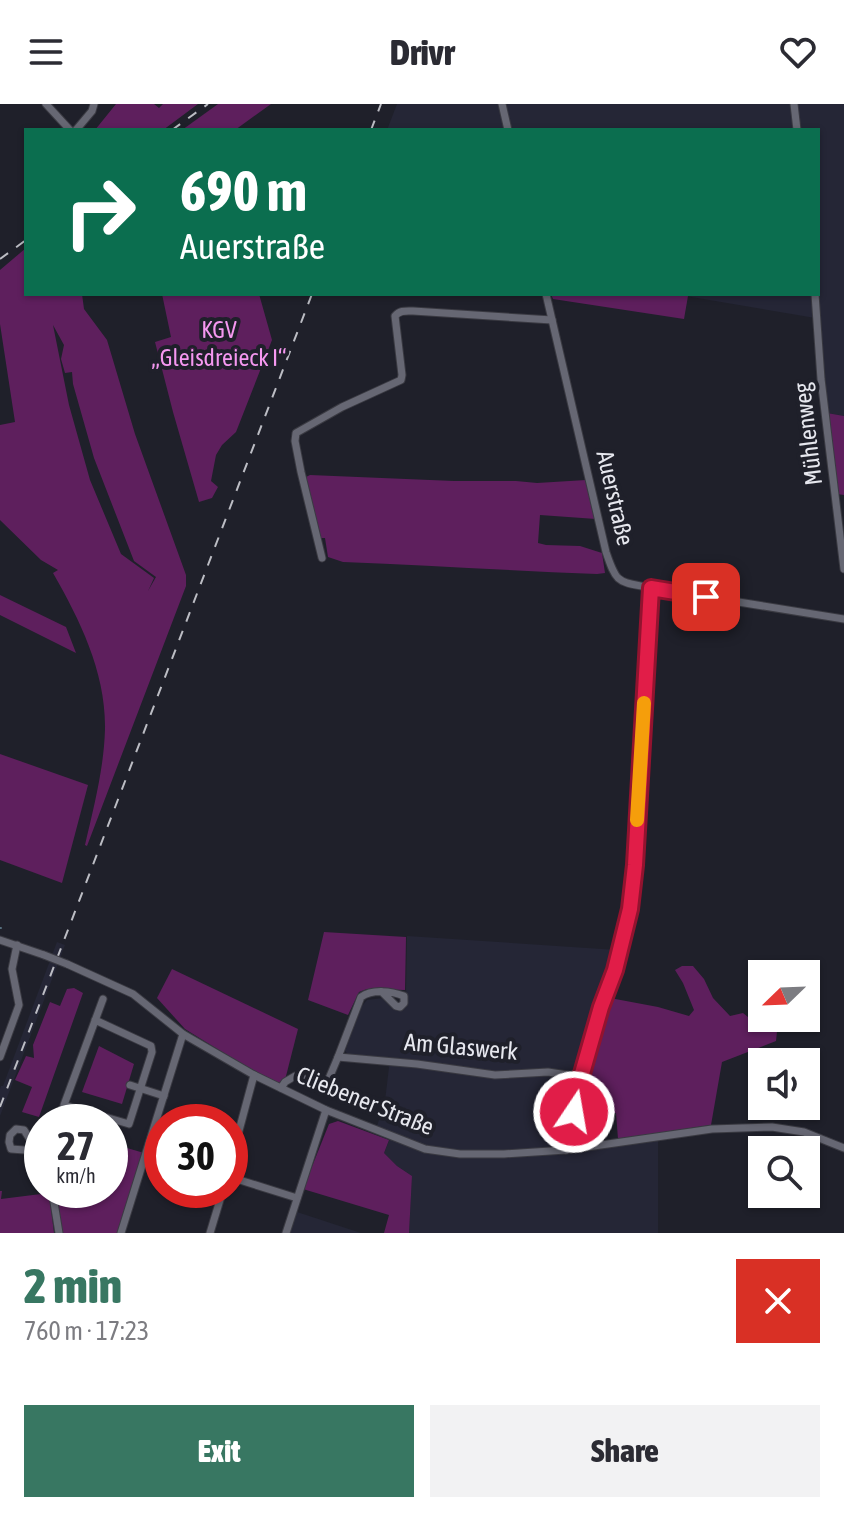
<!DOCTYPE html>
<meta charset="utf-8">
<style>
:root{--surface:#fff;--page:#f2f2f3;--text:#2b2b33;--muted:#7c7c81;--accent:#387762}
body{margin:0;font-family:"Asap Condensed",sans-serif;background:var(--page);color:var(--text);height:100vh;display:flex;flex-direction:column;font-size:30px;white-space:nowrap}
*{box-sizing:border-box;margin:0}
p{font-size:26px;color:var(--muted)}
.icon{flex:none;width:44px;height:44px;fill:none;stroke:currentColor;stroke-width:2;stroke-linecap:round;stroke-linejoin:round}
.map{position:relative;height:1129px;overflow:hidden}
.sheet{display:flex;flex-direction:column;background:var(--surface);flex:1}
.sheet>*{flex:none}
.hud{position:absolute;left:24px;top:24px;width:796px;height:168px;border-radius:0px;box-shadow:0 2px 6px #0004;background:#0b6e4f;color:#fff;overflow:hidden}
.needle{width:52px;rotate:247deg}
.buttons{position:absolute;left:748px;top:856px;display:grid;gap:16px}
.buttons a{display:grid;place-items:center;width:72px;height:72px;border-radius:0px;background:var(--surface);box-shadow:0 2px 6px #0004;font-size:40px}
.speed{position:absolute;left:24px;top:1000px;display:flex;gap:16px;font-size:40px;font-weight:700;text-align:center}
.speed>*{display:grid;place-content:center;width:104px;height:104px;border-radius:50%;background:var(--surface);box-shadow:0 2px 6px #0004;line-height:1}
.speed small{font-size:20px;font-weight:400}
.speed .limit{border:12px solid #d22;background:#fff;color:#111}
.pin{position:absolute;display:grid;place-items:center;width:68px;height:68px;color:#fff;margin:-34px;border-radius:16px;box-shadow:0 4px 12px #0006}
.me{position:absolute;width:88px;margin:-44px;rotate:12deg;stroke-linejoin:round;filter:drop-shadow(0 0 6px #0008)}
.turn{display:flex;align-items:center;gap:28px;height:168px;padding:0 24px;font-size:36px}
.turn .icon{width:104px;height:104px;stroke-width:2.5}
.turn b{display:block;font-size:56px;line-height:68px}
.round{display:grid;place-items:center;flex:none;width:84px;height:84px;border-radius:0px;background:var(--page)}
.headline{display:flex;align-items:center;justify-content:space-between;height:136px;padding:0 24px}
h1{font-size:48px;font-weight:800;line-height:60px;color:var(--accent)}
.primary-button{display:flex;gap:16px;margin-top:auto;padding:16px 24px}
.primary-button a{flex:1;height:92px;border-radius:0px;background:var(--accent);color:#fff;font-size:32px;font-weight:800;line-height:92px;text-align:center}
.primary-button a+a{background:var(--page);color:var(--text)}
header{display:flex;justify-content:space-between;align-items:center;height:104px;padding:0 24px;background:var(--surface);font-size:36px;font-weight:800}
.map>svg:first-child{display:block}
.built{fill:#252636}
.green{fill:#5e1f5d;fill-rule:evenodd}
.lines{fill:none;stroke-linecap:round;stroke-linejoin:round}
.stream{stroke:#566e7d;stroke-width:2}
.minor-casing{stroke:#3a3a42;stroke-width:9}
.minor{stroke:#666773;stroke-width:7}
.rail{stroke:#bcbdc4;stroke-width:2;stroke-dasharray:10 10;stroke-linecap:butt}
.minor-bridge-casing{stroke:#3a3a42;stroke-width:9;stroke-linecap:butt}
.minor-bridge{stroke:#666773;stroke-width:7}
.route-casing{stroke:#92132f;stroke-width:20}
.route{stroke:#e11d48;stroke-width:14}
.slow{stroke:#f59e0b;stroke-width:14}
.labels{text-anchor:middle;stroke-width:8;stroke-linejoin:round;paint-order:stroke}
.park-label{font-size:24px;fill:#f598f0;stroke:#1f202a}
.street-label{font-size:24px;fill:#e6e7ee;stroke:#1f202a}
</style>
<header><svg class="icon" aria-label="menu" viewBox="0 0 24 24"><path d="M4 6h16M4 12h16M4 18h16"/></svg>Drivr<svg class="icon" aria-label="heart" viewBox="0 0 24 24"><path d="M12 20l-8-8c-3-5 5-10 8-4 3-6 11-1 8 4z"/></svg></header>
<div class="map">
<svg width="844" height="1129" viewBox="0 0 844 1129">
<rect width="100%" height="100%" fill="#1f202a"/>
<g class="built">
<polygon points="397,0 844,0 844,312 827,309 821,215 674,190 818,190 818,26 387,26"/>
<polygon points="407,832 617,846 558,1048 658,1036 658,1129 409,1129 412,1072 397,1062 384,1049 392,1029 377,1022 385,997 389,963 373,954 353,952 348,950 345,947 362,902 367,896 383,894 395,906 405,904 408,899 406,886"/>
<polygon points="57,838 65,841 0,1012 0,985 1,982 3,982"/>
<polygon points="297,1108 361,1129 290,1129"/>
</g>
<g class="green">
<polygon points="116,0 154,0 159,4 163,0 198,0 163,26 95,26"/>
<polygon points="218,0 271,0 235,26 182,26"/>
<path d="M26,144V190H82L84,205L107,236L135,330L186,471V482L87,742L85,741C94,702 104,664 105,625C106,569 80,516 53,469L58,466L41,456L0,416V321L15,318L0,220V166ZM53,221L64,241L61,255L65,269L72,268L73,280L94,354L134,457L156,473L148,487L154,474L121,450L90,376L69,301Z"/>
<polygon points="162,190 259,190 272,236 236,328 222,341 216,351 211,377 218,383 212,394 199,398 173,308 155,238 171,233"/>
<polygon points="551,190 674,190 688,192 684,215 553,195"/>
<polygon points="827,309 844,312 844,391 837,390"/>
<path d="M310,371L454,377H516L537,379L586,376L596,415L540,411L538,439L546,441L580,442L602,449L605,469L597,470C512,467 428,461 343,458L328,453L325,434H317L302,375Z"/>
<polygon points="0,491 66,523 76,549 0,511"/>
<polygon points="0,650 88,681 62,779 0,756"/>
<polygon points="324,828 406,833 405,886 367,885 359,888 348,911 308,896"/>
<polygon points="682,862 693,862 704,875 713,894 730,912 743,909 753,917 770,916 778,918 776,937 722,958 711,1021 618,1035 616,1009 605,1010 602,995 582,998 610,894 658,903 689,912 694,906 683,879 675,866"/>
<polygon points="172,865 298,925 285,976 279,980 243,961 185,925 157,894"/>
<polygon points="74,884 83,889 39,1013 22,1008 32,983 15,976 26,952 34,954 33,941 50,898 60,902 67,885"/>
<polygon points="99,942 134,960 122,1000 82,988"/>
<polygon points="338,1017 389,1036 384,1049 397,1062 412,1072 409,1129 384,1129 389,1111 303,1085 329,1020"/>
<polygon points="110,1039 144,1049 120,1129 62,1129 56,1086 110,1086"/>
<polygon points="0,1087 2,1087 1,1095 49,1089 54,1129 0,1129"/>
</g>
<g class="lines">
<polyline class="stream" points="0,824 1,824"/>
<defs>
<g id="minor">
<polyline points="46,0 70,26"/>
<polyline points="502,0 508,26"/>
<polyline points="794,0 797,26"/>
<polyline points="76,26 92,7 94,0"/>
<path d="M546,190L606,448C617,481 618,477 651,484L844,515"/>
<polyline points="815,190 821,275 844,465"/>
<path d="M322,454L301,368L295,337L296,329L342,303L401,276L402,271L395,212C400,206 406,207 413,207L552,216"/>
<polyline points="0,836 44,851"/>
<polyline points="67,860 133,890 183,930 254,971 326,1006 425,1045 460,1050 504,1050 566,1046 712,1025 772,1023 804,1028 844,1044"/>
<path d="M382,888L396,902L400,903L404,899V892C391,887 372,885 361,893L338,953L417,960L495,971L548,968L581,973"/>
<polyline points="95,916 151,942 152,948 129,1020 64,1001 103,895"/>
<polyline points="0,953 19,901 12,865 17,841"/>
<polyline points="130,981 164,992"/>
<polyline points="281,984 285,978 295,972 315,978 327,979 338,953"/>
<polyline points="566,1046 581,973 601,903 615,866 630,805 635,761 651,484"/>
<polyline points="38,1047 11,1045 9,1038 10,1031 16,1025 24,1026 42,1054"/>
<polyline points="147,1048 162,1052"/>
<polyline points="230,1060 254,971"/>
<polyline points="230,1073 297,1094"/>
<polyline points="52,1086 59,1129"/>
<polyline points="121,1129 183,930"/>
<polyline points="210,1129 223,1086"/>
<polyline points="286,1129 326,1006"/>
</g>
</defs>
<use href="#minor" class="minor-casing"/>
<use href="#minor" class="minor"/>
<g class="rail">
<polyline points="172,26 208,0"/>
<polyline points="371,26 381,0"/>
<polyline points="0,155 26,136"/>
<polyline points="0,1003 312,190"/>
</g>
<defs>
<polyline id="minor-bridge" points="44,851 67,860"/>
</defs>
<use href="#minor-bridge" class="minor-bridge-casing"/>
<use href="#minor-bridge" class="minor-bridge"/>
</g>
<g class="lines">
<defs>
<polyline id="route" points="574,1008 581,973 601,903 615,866 630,805 635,761 651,484 706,493"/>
</defs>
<use href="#route" class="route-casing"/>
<use href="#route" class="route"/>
<polyline class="slow" points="637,716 644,599"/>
</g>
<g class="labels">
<g class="park-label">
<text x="219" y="234">KGV<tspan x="219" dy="28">„Gleisdreieck I“</tspan></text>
</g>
<g class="street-label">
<text transform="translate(808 330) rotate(-97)" y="8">Mühlenweg</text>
<text transform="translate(615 394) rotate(77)" y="8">Auerstraße</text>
<text transform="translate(461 943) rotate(5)" y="8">Am Glaswerk</text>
<text transform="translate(365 997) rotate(22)" y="8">Cliebener Straße</text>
</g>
</g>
</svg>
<div class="buttons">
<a><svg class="needle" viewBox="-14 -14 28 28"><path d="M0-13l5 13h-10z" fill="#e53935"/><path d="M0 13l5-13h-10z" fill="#7c7c81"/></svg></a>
<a><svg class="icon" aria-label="sound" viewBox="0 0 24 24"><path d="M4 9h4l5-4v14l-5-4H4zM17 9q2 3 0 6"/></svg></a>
<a><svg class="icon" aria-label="search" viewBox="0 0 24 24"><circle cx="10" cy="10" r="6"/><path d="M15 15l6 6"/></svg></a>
</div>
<div class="speed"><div>27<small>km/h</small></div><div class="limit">30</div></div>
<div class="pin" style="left:706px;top:493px;background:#d93025"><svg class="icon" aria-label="arrive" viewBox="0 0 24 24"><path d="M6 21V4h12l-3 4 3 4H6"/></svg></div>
<svg class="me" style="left:574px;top:1008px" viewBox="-20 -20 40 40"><circle r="17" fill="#e11d48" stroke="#fff" stroke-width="3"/><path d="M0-11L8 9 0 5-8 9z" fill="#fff"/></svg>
<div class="hud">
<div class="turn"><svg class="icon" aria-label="right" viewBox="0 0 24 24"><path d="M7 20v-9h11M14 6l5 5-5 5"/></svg><div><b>690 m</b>Auerstraße</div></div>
</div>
</div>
<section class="sheet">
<div class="headline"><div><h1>2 min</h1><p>760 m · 17:23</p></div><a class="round" style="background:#d93025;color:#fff"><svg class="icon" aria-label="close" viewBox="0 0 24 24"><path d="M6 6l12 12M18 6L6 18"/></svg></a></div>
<div class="primary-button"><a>Exit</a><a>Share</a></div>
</section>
